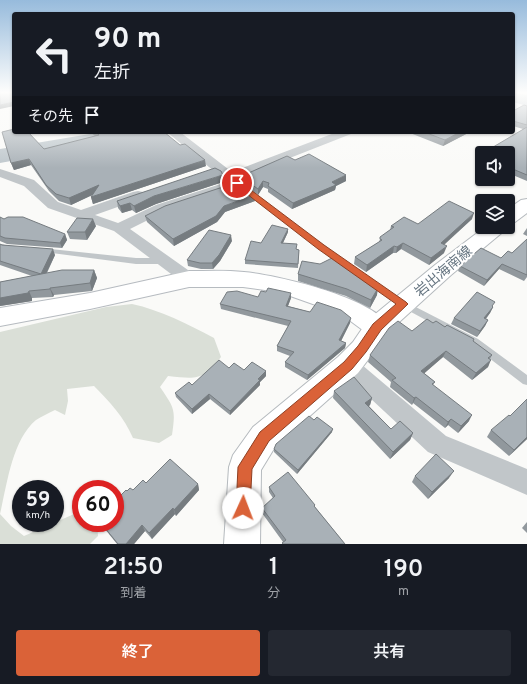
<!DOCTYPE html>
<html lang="ja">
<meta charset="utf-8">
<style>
:root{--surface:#171b24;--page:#242831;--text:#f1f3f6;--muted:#9ea1a6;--accent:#da6238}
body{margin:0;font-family:Overpass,"Noto Sans JP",sans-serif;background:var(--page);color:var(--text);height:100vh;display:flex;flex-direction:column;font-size:15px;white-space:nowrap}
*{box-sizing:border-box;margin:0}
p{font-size:13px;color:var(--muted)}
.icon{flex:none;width:22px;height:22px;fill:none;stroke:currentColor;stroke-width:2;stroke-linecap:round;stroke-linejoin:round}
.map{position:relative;height:544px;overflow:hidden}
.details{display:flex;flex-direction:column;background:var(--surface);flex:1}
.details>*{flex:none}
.hud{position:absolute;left:12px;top:12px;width:503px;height:122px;border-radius:4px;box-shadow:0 1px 3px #0004;background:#171b24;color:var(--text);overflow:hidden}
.buttons{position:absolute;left:475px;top:146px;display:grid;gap:8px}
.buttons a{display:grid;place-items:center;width:40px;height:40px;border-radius:4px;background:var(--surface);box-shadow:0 1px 3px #0004;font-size:20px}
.speed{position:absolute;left:12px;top:480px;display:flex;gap:8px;font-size:20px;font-weight:700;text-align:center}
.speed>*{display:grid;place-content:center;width:52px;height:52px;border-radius:50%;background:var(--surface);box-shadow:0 1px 3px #0004;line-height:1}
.speed small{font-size:10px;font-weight:400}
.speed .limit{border:6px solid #d22;background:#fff;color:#111}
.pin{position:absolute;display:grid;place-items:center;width:34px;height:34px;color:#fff;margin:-17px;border:2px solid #fff;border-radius:50%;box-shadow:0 1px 4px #0007}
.me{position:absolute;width:44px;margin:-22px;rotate:2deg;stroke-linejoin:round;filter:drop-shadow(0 0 3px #0008)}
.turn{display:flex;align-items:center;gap:14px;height:84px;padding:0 16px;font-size:18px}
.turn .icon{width:52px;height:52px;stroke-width:2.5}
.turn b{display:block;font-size:28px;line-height:34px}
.then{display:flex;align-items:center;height:38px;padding:0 16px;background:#0003;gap:8px;font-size:15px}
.eta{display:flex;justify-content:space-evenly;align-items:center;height:68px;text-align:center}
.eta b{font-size:24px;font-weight:600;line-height:28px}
.primary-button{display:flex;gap:8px;margin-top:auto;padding:8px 16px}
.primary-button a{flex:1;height:46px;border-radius:4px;background:var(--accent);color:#fff;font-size:16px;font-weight:600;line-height:46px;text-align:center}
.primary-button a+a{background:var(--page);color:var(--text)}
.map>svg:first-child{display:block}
.green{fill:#dadfd7}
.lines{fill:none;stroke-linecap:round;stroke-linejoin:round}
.river{fill:#bdc6cb;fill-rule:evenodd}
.secondary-casing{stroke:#b6bbc0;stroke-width:2}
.primary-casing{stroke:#b5babe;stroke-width:2}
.lane{fill:#c1c6c9;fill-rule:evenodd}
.street{fill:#c1c6c9;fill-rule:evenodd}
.secondary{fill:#fff;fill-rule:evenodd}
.primary{fill:#fff;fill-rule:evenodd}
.wall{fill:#91989d}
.shaded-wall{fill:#767c80}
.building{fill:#a9b1b7;stroke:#767c80}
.route{fill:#da6238;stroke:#8e4024}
.labels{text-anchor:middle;stroke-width:4;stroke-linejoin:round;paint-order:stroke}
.near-street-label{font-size:14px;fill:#667581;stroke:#fff}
</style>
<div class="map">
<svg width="527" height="544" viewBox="0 0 527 544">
<rect width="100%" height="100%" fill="#fafaf8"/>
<path class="green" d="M132,304C160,310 188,324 214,338L221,357C202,381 197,379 168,376L160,387C174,408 176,408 172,435L159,443L133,438C124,417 110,402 94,386L67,389L68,401L65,415L55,410C49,413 42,416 36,420C12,440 7,485 0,514L11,526L24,536L81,511V523H97L98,536L90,544H0V332L106,307Z"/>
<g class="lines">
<g class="river">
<polygon points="513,92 527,95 527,106 513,102"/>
<polygon points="102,132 147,132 144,136 137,138 0,163 0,149"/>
</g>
<defs>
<path id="secondary" d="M189,271C207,271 226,270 244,272C277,275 373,297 390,327L386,334L377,337L368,334L341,314L279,292L243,287H189L90,309L0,326V308L90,293Z"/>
<g id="primary">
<polygon points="527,199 527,213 515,222 508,224 508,209 521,200"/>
<polygon points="485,227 507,227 504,231 451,275 386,334 371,356 358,373 275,447 261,470 260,544 224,544 229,467 233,455 253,427 338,357 353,342 368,320 435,265"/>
</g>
</defs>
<use href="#secondary" class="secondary-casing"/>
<use href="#primary" class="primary-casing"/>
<g class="lane">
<polygon points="247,189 346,261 347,263 346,265 340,265 245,192 245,190"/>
<polygon points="41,248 136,258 164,258 168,261 164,264 136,264 44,252 41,252 40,250"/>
<polygon points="366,276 406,302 478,339 527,375 527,385 523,384 472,345 400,306 363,281 362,279"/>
</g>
<g class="street">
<polygon points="167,132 180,132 232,172 337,132 353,132 351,134 239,178 244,183 242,186 166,211 130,229 195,275 198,279 195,283 189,285 183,283 114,231 48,208 24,186 0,177 0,169 34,180 58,202 81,210 133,192 138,191 143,192 145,195 143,198 95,215 118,223 156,205 227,182"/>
<polygon points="348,356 355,359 446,436 527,469 527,495 428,452 341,371 338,365 341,359"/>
</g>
<use href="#secondary" class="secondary"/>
<use href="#primary" class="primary"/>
</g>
<g class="wall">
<polygon points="527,106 527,181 508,173 508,153 523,129 513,126 513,111"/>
<polygon points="90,132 121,132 206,166 93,204 91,197 92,195 71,205 59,201 49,191 31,165 14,170 11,163 95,136"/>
<polygon points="411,132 470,132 443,146 410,133"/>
<polygon points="482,153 482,162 477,160 479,155"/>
<polygon points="295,160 346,181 336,186 335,190 292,209 268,192 268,189 263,187 258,195 245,185 244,175"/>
<polygon points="223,182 156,204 136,213 132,210 122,213 118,208 117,201"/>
<polygon points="255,201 225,212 217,222 174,246 147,222 145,216"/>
<polygon points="0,218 65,234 67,240 62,248 7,244 0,241"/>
<polygon points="472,219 444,245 444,253 429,265 401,249 396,253 393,253 366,272 354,264 355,257 379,242 380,239 390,230 391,226 418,224"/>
<polygon points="96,226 87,240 70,239 67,232"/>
<polygon points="527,228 527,236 523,234"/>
<polygon points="288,232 283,243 296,249 299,250 298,268 245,264 245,260 261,243"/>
<polygon points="527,239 527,277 524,281 499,269 484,286 458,271 460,266 501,258 512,253"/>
<polygon points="232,241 220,261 213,269 201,269 188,266 187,260"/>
<polygon points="0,244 55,255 47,273 94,270 97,278 92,291 54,295 53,297 32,298 32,301 0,306 0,282 32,276 0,265"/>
<polygon points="358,271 358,273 375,282 374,286 377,295 370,308 346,296 298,281 298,274"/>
<polygon points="258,297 291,298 288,306 350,323 341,341 346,343 345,348 307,380 285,367 285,362 290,356 277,351 277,346 288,326 221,309 220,304"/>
<polygon points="493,307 490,313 486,319 488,320 485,326 477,337 451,324 454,318"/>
<polygon points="445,327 473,342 492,355 490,359 488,367 472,380 443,357 424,373 435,382 433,385 469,421 458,433 448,425 445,428 413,403 412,405 390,387 391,382 368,362 370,355 412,331"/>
<polygon points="229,368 244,370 266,371 266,376 260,382 260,385 230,415 210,399 192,414 176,397 175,393"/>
<polygon points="334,391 372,398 370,405 369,406 391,429 413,433 410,440 390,459 333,398"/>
<polygon points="314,420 332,432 297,474 274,452 274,449"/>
<polygon points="491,430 527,439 509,456 487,437"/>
<polygon points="415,476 449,478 428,499 412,482"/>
<polygon points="146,483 198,484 199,490 176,516 175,514 152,539 145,531 134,544 117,544 100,523 115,523 127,491 133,490"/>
<polygon points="269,487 315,507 345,544 282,544 283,542 262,513 262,508 273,498 269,492"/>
<polygon points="527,522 527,533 522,528"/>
</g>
<g class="shaded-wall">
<polygon points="14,102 14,106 0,109 0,105"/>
<polygon points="460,132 470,132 443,146 445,140"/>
<polygon points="29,159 31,165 14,170 11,163"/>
<polygon points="205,160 206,166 93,204 91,197"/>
<polygon points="223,175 223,182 156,204 136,213 134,206 154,196"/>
<polygon points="346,175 346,181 336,186 335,190 292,209 293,203 332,182"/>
<polygon points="263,181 263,187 258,195 258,189"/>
<polygon points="99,185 101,191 71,205 69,198"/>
<polygon points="254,195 255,201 225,212 217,222 174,246 173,239 224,206"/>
<polygon points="130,203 132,210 122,213 120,206"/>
<polygon points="474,213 472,219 439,249 441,243"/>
<polygon points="93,219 96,226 87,240 85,232"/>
<polygon points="288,229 288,232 281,247 281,243"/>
<polygon points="65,234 67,240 62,248 60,243"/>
<polygon points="231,235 232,241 220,261 213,269 212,263"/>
<polygon points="403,243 401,249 396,253 397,247"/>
<polygon points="394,246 393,253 366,272 367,265"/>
<polygon points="447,246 444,253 429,265 431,258"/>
<polygon points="53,249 55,255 43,280 41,274"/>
<polygon points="502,264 499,269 484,286 487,280"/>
<polygon points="94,270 97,278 92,291 90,283"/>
<polygon points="50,288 54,295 53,297 50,289"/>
<polygon points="378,288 377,295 370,308 371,300"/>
<polygon points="29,291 32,298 32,301 0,306 0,298"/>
<polygon points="291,293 291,298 286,311 286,306"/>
<polygon points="493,307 490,313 481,324 484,318"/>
<polygon points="351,318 350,323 339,345 339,340"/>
<polygon points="488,320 485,326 477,337 480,331"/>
<polygon points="346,343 345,348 307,380 308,375"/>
<polygon points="446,351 443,357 419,378 421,371"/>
<polygon points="491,360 488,367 472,380 476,373"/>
<polygon points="266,371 266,376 260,382 260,385 230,415 230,411"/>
<polygon points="209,394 210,399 192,414 192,409"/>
<polygon points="416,397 412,405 414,398"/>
<polygon points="372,398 370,405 363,410 365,403"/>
<polygon points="472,415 469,421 458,433 461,426"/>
<polygon points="451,419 448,425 445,428 448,422"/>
<polygon points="333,429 332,432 297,474 298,470"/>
<polygon points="413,433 410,440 390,459 393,452"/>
<polygon points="527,437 527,439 509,456 514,450"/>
<polygon points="454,471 449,478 428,499 432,492"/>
<polygon points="198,484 199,490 176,516 174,510"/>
<polygon points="173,508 175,514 152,539 149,533"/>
<polygon points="142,525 145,531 134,544 126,544"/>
</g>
<g class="building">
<polygon points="0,92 11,92 14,96 14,102 0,105"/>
<polygon points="524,105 527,106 527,125 513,121 513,111"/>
<polygon points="527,127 527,175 508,167 508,153 483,153"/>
<polygon points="14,129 14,132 28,132 44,149 99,135 96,132 121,132 122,133 125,132 164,132 180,145 185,144 205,160 91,197 99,185 69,198 56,194 46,185 29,159 11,163 2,132"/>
<polygon points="424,132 460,132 445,140"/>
<polygon points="482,153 482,157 479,155"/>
<polygon points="309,154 346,175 332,182 336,185 293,203 268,186 269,183 263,181 258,189 244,179 244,175 287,156 295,160"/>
<polygon points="215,168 221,171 223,175 154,196 134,206 130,203 120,206 117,201"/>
<polygon points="238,182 254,195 224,206 216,216 173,239 145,216 165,206"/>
<polygon points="449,201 474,213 441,243 447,246 431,258 403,243 397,247 394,246 367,265 355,257 382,240 380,239 380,237 394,227 391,226 404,217 418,224"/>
<polygon points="0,217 4,219 8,217 23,217 65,234 60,243 5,238 0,236"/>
<polygon points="77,218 93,219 85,232 67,232"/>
<polygon points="272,225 288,229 281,243 297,244 296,249 299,250 298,264 245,260 251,241 261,243"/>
<polygon points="209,230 231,235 219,255 212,263 200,263 187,260"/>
<polygon points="527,239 527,275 502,264 487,280 460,266 481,248 501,258 508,251 512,253"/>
<polygon points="0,244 2,245 53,249 41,274 0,261"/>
<polygon points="336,256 358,271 356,272 365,275 375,282 373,286 378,288 371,300 347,289 298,274 302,261 320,264"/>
<polygon points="62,270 94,270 90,283 50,288 50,289 29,291 28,293 0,298 0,282"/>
<polygon points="268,288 291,293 286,306 310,312 317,302 341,310 351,318 339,340 346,343 308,375 285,362 294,352 277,346 291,321 220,304 227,292 237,291 258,297 261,291 266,292"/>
<polygon points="477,292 495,302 492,306 493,307 484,318 488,320 480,331 454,318"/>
<polygon points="427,319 433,323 436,321 445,327 447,325 474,339 473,341 492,355 488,358 491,360 476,373 446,351 421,371 435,382 432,384 472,415 461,426 451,419 448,422 416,397 414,398 392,380 396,378 370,355 389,328 398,321 412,331"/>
<polygon points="219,360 229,368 234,363 244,370 252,362 266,371 258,379 260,380 230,411 209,394 192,409 175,393 189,382 192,385"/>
<polygon points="354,377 372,398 365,403 391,429 400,421 413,433 393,452 334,391"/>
<polygon points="527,399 527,437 514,450 491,430 509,415 510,416"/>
<polygon points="309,416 314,420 317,417 333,429 298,470 274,449 276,444"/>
<polygon points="436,454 454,471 432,492 415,476"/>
<polygon points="170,459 198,484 174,510 173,508 149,533 142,525 126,544 118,544 101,523 115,523 115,501 126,490 127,491 130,488 133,490 143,480 146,483"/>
<polygon points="288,472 315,505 314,506 345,544 283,544 282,543 286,540 262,508 275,496 269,487"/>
</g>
<linearGradient id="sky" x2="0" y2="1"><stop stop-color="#97bbdc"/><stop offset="0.55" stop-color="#fdfdfc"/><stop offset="1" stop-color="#fdfdfc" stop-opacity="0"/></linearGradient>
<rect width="527" height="168" fill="url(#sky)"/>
<polygon class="route" points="234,181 239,181 324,245 406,302 408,304 381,330 366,352 352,369 269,441 252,469 250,508 248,513 243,515 238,513 236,508 238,467 260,432 344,362 358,346 373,324 396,304 318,249 234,184"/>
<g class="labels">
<g class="near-street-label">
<text transform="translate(443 271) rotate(-40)" y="5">岩出海南線</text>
</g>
</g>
</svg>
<div class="buttons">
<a><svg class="icon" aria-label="sound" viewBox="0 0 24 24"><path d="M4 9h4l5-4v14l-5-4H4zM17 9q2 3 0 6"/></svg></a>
<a><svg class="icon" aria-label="layers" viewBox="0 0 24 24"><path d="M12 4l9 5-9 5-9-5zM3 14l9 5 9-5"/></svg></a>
</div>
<div class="speed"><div>59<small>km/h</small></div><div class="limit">60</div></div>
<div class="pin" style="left:237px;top:183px;background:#d93025"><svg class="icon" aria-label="arrive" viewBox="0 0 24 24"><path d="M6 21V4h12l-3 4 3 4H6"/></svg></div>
<svg class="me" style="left:243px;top:508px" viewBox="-20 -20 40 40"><circle r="19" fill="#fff"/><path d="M0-13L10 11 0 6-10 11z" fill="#da6238"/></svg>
<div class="hud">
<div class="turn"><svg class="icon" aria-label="left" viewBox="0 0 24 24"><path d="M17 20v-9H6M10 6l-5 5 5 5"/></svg><div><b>90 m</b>左折</div></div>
<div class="then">その先<svg class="icon" aria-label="arrive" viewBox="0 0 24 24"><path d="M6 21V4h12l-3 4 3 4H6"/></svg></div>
</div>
</div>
<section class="details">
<div class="eta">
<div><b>21:50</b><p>到着</p></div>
<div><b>1</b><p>分</p></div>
<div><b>190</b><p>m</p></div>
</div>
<div class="primary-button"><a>終了</a><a>共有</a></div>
</section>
